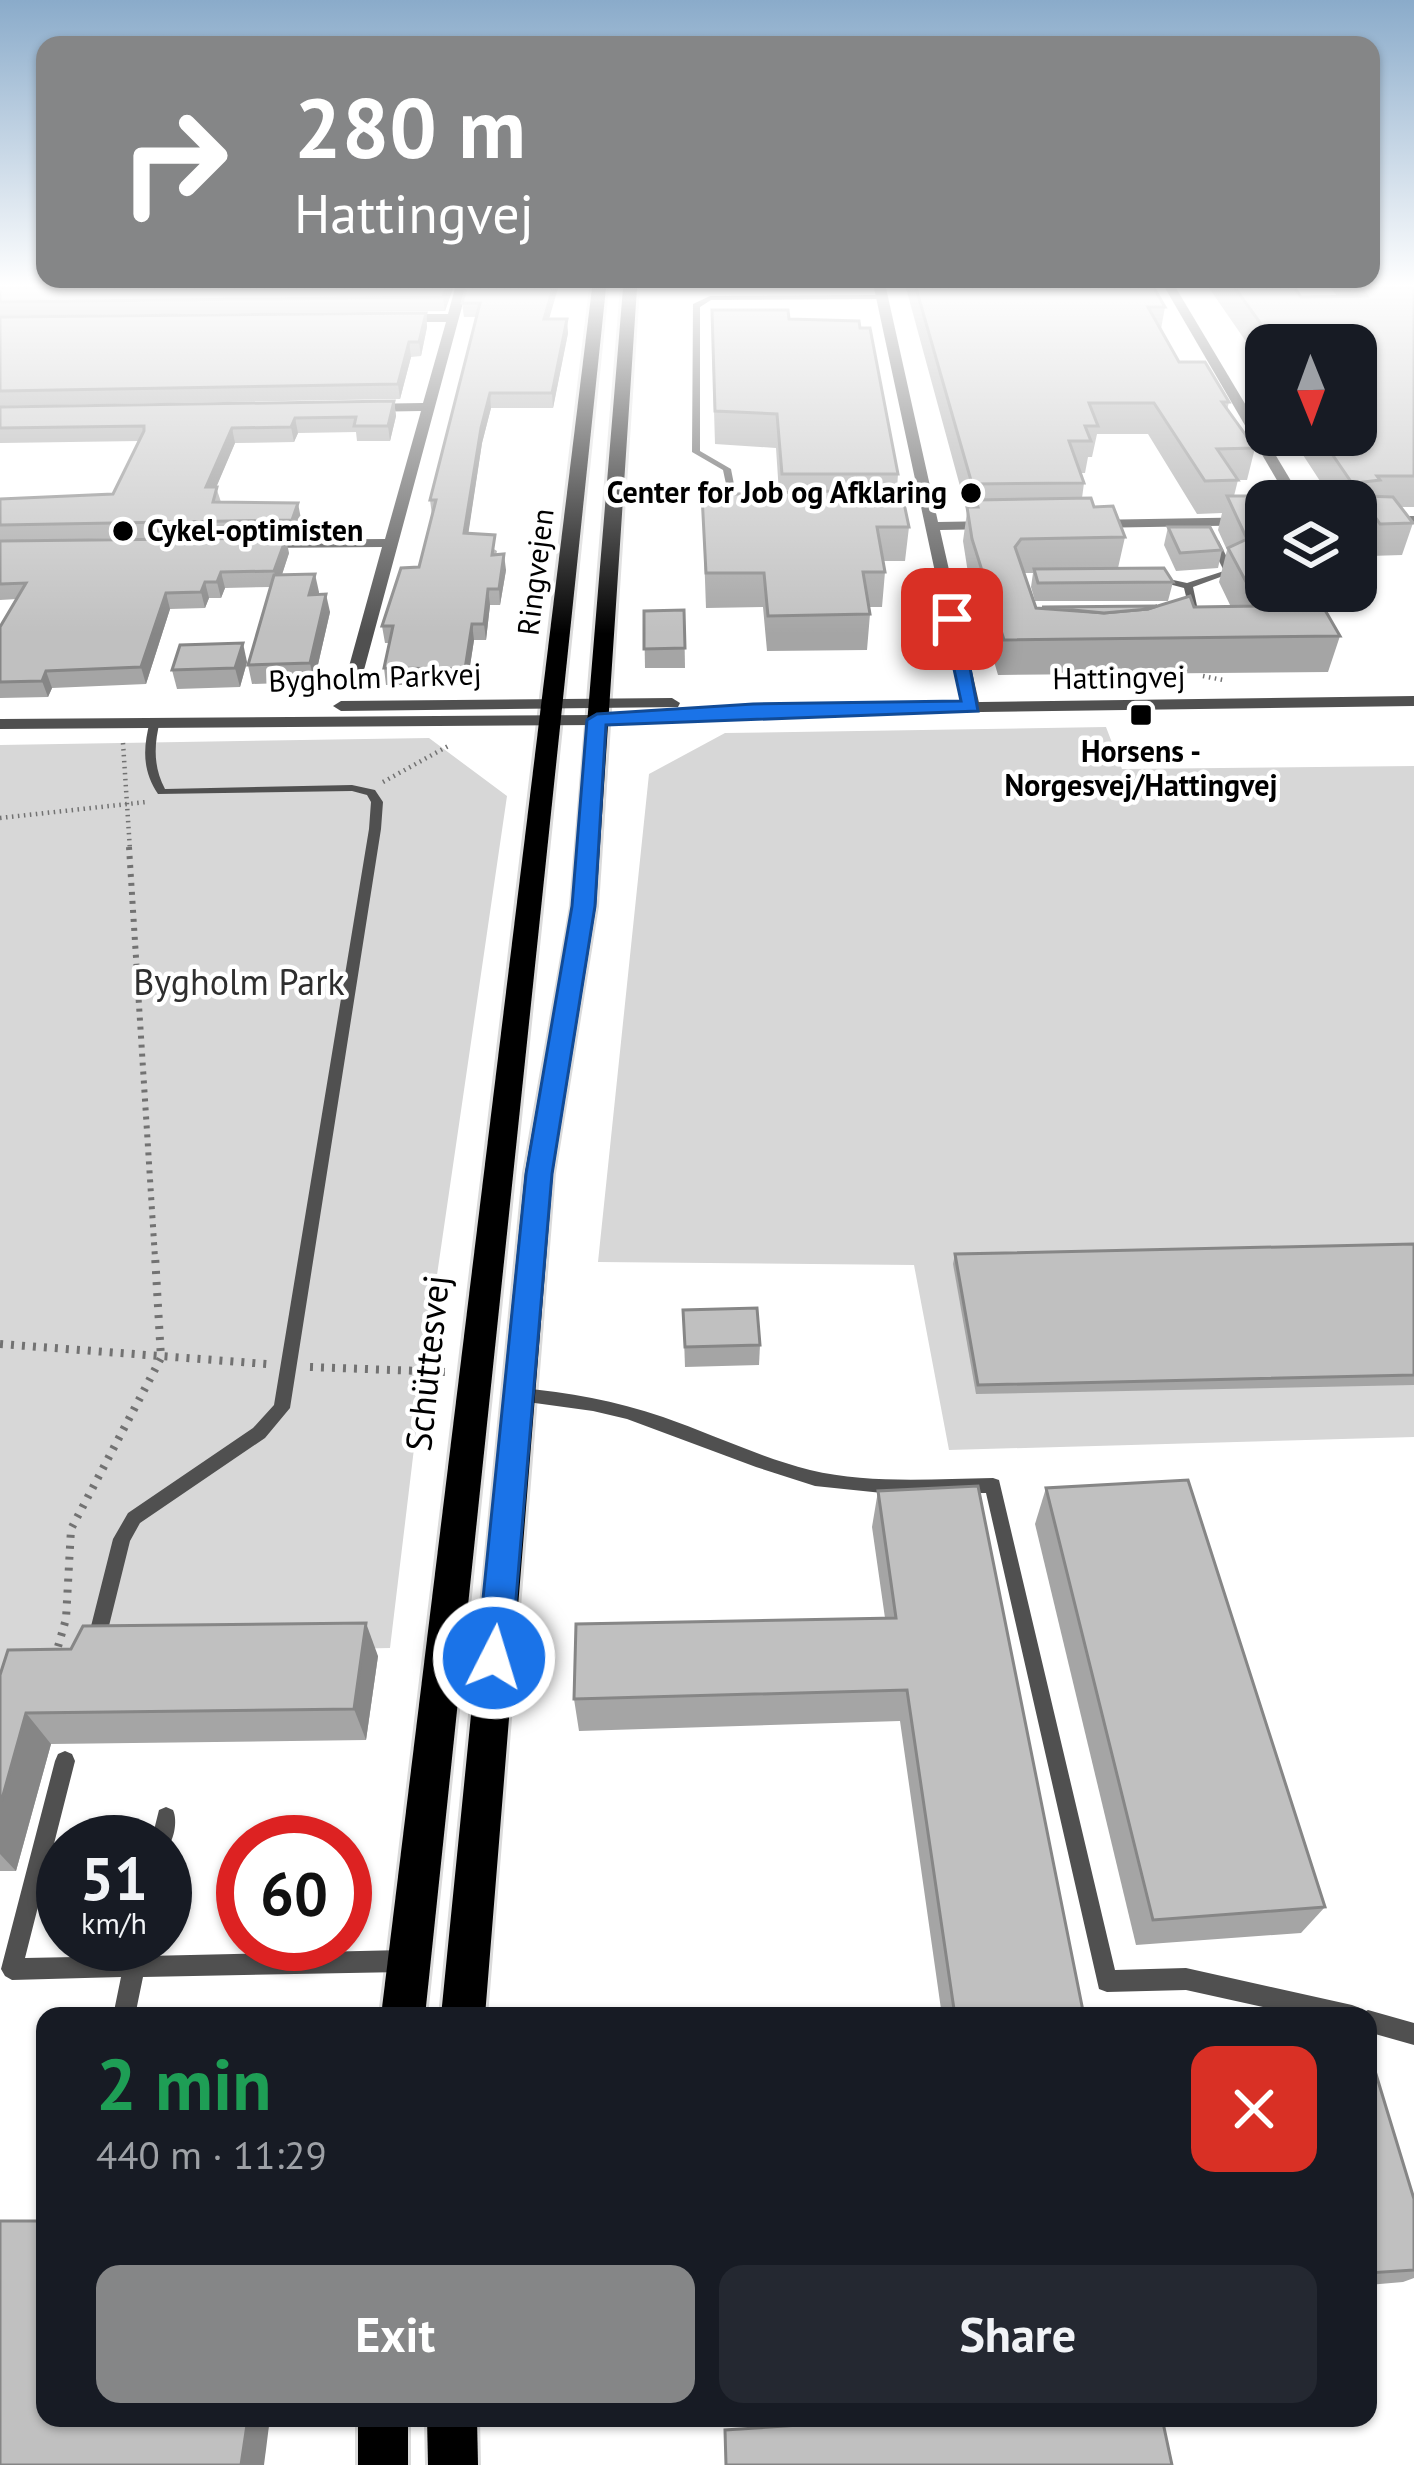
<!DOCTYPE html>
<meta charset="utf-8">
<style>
:root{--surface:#171b24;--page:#242831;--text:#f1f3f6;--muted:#9ea1a6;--accent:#858687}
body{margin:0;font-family:"PT Sans",sans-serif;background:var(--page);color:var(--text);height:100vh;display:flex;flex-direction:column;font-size:45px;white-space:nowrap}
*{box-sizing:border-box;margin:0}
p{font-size:39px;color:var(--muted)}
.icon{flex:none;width:66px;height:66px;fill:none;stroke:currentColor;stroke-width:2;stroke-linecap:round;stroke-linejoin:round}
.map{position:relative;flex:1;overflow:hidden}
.panel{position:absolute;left:36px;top:2007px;width:1341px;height:420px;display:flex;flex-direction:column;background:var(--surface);border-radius:24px;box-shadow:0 3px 9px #0004}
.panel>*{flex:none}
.hud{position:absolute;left:36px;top:36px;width:1344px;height:252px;border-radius:24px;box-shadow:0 3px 9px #0004;background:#858687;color:#fff;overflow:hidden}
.needle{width:78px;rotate:179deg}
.tools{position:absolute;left:1245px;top:324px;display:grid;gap:24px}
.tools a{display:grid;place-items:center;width:132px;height:132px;border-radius:24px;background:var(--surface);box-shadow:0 3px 9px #0004;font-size:60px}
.speed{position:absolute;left:36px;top:1815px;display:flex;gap:24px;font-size:60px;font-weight:700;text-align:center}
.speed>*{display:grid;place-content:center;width:156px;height:156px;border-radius:50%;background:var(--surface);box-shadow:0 3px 9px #0004;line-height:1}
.speed small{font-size:30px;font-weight:400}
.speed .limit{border:18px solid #d22;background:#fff;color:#111}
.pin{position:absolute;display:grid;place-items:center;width:102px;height:102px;color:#fff;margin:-51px;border-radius:24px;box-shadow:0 6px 18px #0006}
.me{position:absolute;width:132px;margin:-66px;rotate:5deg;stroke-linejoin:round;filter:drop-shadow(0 0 9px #0008)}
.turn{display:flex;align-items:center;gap:42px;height:252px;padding:0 60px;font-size:54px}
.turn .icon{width:156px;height:156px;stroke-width:2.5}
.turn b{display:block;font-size:84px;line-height:102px}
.round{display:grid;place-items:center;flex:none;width:126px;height:126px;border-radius:24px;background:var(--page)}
.summary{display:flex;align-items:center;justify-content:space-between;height:204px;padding:0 60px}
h1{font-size:72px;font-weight:700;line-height:90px;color:#1e9e55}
.button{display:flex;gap:24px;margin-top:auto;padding:24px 60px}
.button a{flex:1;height:138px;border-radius:24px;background:var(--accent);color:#fff;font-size:48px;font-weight:700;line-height:138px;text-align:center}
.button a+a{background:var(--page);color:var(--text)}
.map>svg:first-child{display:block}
.green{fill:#d7d7d7}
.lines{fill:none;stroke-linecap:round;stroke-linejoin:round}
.primary-casing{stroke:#dbdbdb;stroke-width:6}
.path-far2{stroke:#727272;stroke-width:4.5;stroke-dasharray:1.5 4.5;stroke-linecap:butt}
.path-far1{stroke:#727272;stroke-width:6;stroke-dasharray:3 6;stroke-linecap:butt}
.path{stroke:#727272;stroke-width:8;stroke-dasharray:3 8;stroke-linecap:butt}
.service{fill:#505050;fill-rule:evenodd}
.minor{fill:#505050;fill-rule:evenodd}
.tertiary{fill:#505050;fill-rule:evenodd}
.primary{fill:#000;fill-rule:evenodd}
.wall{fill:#a5a5a5;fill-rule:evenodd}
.shaded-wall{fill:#868686}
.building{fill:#c0c0c0;stroke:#868686;stroke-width:3}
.route{fill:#1a73e8;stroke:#114b97;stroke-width:3}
.poi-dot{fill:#000;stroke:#fff;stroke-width:4.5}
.labels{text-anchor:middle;stroke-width:9;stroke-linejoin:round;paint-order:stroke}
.far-poi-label{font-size:30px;font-weight:bold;fill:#000;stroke:#fff;text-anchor:end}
.far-street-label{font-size:30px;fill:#000;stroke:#fff}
.park-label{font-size:36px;fill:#2e2e2e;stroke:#fff}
.street-label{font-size:36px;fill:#000;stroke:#fff}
</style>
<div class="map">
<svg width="1414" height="2465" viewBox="0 0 1414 2465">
<rect width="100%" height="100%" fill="#fff"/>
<g class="green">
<polygon points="1106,727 1122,769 1414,766 1414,1437 949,1450 914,1265 598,1262 649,774 725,733"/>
<polygon points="429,738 507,796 425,1357 390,1648 42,1655 0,1685 0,745"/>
</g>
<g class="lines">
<defs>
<g id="primary">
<polygon points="592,288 606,288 425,2016 381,2016"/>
<polygon points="623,288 637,288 596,906 553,1173 485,2016 441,2016 525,1173 572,906"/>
<rect x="358" y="2418" width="50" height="47"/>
<polygon points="427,2418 477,2418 478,2465 428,2465"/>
</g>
</defs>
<use href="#primary" class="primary-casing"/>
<g class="path-far2">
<polyline points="1203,676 1223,680"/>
<polyline points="123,743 130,850"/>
<polyline points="383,782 450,745"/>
<polyline points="0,818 146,802"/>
</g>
<polyline class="path-far1" points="129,847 155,1258"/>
<g class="path">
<polyline points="0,1344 267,1364"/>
<polyline points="310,1367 447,1372"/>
<polyline points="55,1657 66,1619 71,1529 161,1358 155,1255"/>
</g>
<g class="service">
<polygon points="884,295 881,299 711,300 700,307 700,451 731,469 739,510 732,512 723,470 692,452 693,304 710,296"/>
<polygon points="1214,538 1219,541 1234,572 1193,587 1199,615 1191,617 1184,588 1150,579 1155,576 1187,583 1224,571 1209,541"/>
<path d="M155,718L160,721C154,745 153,766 165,789L352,785L375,790L383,802L381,829L290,1408L265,1438L140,1523L130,1541L104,1646L102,1652L95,1655L88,1652L86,1646L113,1539L128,1513L253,1428L274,1405L369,829L371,802L367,795L352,791L158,794C142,770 143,748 150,721Z"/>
<path d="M519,1388C569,1392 615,1401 663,1417C712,1434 759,1457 810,1470C869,1484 932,1479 993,1478L999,1480L1115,1970L1186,1968L1352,2005L1360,2008L1362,2013L1368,2010L1414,2023V2045L1368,2032V2016H1304L1186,1990L1107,1992L1099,1989L986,1493L892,1494L815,1486L756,1467L627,1419L593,1411L513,1400L511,1395L513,1390Z"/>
<polygon points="65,1751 72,1754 75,1761 25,1958 126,1956 129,1944 149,1944 147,1956 403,1950 410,1954 414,1961 410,1968 403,1972 143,1977 135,2016 113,2016 121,1977 12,1980 5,1976 1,1969 55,1761 58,1754"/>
<path d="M166,1807L173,1810C178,1821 174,1842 165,1850V1842H151L159,1810Z"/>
</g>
<g class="minor">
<polygon points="455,288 467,288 364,670 350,673 348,670 382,547 254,548 247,544 254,540 385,539 421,411 362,412 356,408 362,404 423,403 446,322 396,322 390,318 396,314 448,314"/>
<polygon points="874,288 886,288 938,522 995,521 1002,525 995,529 940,530 980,707 972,712 964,707"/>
<polygon points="1165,288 1176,288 1303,501 1289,501"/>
<rect x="1356" y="516" width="58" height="8"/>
<polygon points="1266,517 1266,525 1090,528 1083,524 1090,520"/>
</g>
<g class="tertiary">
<polygon points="1414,696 1414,706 753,715 597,725 0,729 0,719 597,715 753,705"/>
<polygon points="672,698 680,703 678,707 341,711 333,706 341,701"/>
</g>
<use href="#primary" class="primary"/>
</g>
<g class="wall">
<polygon points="0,288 453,288 445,311 0,316"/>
<polygon points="466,288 549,319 568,333 553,408 491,408 482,443 468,533 497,551 496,555 506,570 500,605 490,605 486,640 474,640 467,685 386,685 384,668 389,643 385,643 382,626 419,567 432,515 430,500 477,317 464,317 462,303"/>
<path d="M906,288H1154L1165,307L1161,329L1179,362L1229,402L1227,410L1255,448L1247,480H1238L1234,496L1340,636L1328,672L998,675L968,573L963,541L967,512ZM1097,434H1148L1197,514L1222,513L1218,530L1227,550L1219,582L1231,607L1036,608L1024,573H1033L1031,587L1035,601H1168L1173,582L1118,568L1125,537L1094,507L1082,498L1084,483L1081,473H1085L1088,457H1092Z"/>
<polygon points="1209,288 1295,288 1301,297 1337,296 1331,288 1414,288 1414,507 1400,507 1413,523 1402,555 1369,556 1356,535 1356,501 1333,501 1290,435 1356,435 1356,345 1266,345 1266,398 1251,376 1256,356"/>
<polygon points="426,313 427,327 421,356 411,357 400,399 0,406 0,317"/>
<polygon points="789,319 898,474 897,489 909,527 905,561 883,561 885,572 882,607 869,607 870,614 867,650 767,651 763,607 706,608 702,495 779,493 776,448 715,444 712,342"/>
<polygon points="394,401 396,416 390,441 357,441 356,432 298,433 294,442 235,443 216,487 221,502 301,519 295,536 22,540 289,553 282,574 319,592 318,595 330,612 314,682 252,684 248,665 270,587 225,588 221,598 209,598 205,608 170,609 146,684 52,688 48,697 0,698 0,627 17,599 0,600 0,499 113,494 139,441 0,443 0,407"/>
<polygon points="1168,527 1222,550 1218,568 1176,571 1164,545"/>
<polygon points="684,610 685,668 645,668 644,611"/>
<polygon points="247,662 240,687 177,689 172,670"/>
<polygon points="1414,1244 1414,1385 976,1394 953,1264 955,1254"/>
<polygon points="683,1310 760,1345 759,1365 685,1367"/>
<polygon points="1046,1488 1325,1907 1301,1933 1136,1945 1035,1524"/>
<polygon points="878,1491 1084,2016 942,2016 900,1721 579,1731 574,1699 885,1618 872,1527"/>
<polygon points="378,1656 366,1740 51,1744 16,1871 0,1871 0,1675"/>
<polygon points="1368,2048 1414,2199 1414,2278 1403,2282 1368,2285"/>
</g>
<g class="shaded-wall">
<polygon points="446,288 453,288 445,311 443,297"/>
<polygon points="553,288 558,288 545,333 544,319"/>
<polygon points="426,313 427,327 421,356 419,342"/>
<polygon points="567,319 568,333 553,408 552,393"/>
<polygon points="409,342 411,357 400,399 398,384"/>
<polygon points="490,393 491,408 482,443 466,549 464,533 481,428"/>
<polygon points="394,401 396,416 390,441 388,426"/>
<polygon points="295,418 298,433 294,442 291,427"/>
<polygon points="232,428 235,443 210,502 206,487"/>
<polygon points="298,503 301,519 295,536 292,520"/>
<polygon points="286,538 289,553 278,587 274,571"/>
<polygon points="504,554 506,570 500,605 499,589"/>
<polygon points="221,572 225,588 221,598 217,582"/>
<polygon points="315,574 319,592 313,613 309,595"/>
<polygon points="205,582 209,598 205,608 201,592"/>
<polygon points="488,589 490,605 486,640 484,624"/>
<polygon points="166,593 170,609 146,684 141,667"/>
<polygon points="326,594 330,612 314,682 310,663"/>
<polygon points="472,624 474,640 467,685 465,669"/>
<polygon points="243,643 247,662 240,687 235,668"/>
<polygon points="46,671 52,688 48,697 42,681"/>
<polygon points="366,1623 378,1656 366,1740 354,1709"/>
<polygon points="26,1713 51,1744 16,1871 0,1854 0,1806"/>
<polygon points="248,2418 270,2418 264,2465 241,2465"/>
</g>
<g class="building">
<polygon points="0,288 446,288 443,297 0,302"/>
<polygon points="466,288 553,288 544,319 567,319 552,393 490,393 481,428 464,533 495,535 492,555 504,554 499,589 488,589 484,624 472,624 465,669 384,668 393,626 382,626 401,568 419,567 436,500 430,500 480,303 462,303"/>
<polygon points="916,288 1154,288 1165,307 1148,307 1179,362 1205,362 1229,402 1222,402 1255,448 1217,449 1238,480 1205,481 1154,403 1089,403 1098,426 1085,426 1091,441 1069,441 1084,483 972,484"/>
<polygon points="1235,288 1295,288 1301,297 1367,296 1361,288 1414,288 1414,476 1377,476 1380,480 1363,482 1363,496 1393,497 1413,523 1380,524 1319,435 1356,435 1356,345 1276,345"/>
<polygon points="712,310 788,310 789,319 859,321 860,328 870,328 898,474 782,474 777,414 715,411"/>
<polygon points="426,313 419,342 409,342 398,384 0,391 0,317"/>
<polygon points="394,401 388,426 354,426 356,417 295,418 291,427 232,428 206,487 217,487 213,502 298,503 292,520 0,525 0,499 113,494 144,431 144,426 0,428 0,407"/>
<polygon points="901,489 909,527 877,527 885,572 863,572 870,614 768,616 764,573 706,573 702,495"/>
<polygon points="1227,496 1249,496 1257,507 1266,507 1266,591 1314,591 1340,636 1004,640 972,539 967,507 978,507 976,500 1091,498 1094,507 1113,506 1125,537 1021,539 1015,547 1036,608 1104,613 1148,609 1190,596 1194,607 1259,606 1228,548 1247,539"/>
<polygon points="1168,527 1210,527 1222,550 1180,553"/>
<polygon points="286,538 274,571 221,572 217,582 205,582 201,592 166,593 141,667 46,671 42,681 0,682 0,627 26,583 0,584 0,541"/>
<polygon points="1164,568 1173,582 1038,583 1034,569"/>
<polygon points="315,574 309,595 326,594 310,663 248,665 274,575"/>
<polygon points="1157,606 1148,609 1104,613 1042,607"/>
<polygon points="684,610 685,648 644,649 644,611"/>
<polygon points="243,643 235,668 172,670 180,645"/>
<polygon points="1414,1244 1414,1375 978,1385 955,1254"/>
<polygon points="757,1308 760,1345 685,1347 683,1310"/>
<polygon points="1188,1480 1325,1907 1153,1920 1046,1488"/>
<polygon points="978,1486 1084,2016 955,2016 907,1690 574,1699 576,1624 896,1618 878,1491"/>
<polygon points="366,1623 354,1709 26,1713 0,1806 0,1675 8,1650 71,1649 83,1626"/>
<polygon points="1357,2011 1358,2016 1276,2016"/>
<polygon points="1368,2048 1414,2199 1414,2270 1368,2273"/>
<polygon points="0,2221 45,2221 45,2418 248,2418 241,2465 0,2465"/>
<polygon points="906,2418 1023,2418 1023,2422 1089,2418 1162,2418 1172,2465 726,2465 725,2430"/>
</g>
<linearGradient id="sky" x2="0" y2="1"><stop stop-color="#8aabca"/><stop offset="0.45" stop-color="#fff"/><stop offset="1" stop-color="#fff" stop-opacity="0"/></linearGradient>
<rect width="1414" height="634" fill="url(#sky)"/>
<polygon class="route" points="952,614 961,619 978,711 606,725 595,906 552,1174 511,1658 506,1670 494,1674 482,1670 477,1658 526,1174 572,906 587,720 597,714 753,704 961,701 943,619"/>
<g class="poi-dot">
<circle cx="971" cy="493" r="12"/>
<circle cx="123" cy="531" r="12"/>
<rect x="1129" y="703" width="24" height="24" rx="6"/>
</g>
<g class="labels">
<g class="far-poi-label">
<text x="947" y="503">Center for Job og Afklaring</text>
<text x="147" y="541" text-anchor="start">Cykel-optimisten</text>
<text x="1141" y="762" text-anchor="middle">Horsens -<tspan x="1141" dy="34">Norgesvej/Hattingvej</tspan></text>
</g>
<g class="far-street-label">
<text transform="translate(536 572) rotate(-83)" y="10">Ringvejen</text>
<text transform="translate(375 678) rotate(-2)" y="10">Bygholm Parkvej</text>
<text transform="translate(1119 678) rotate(-1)" y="10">Hattingvej</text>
</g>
<g class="park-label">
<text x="239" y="995">Bygholm Park</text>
</g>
<g class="street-label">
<text transform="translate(427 1363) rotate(-84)" y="13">Schüttesvej</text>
</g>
</g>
</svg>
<div class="tools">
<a><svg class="needle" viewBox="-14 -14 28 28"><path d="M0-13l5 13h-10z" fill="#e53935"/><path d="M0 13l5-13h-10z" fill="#9ea1a6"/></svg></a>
<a><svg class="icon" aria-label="layers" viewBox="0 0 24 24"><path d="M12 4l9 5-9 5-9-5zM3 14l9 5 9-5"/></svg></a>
</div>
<div class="speed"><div>51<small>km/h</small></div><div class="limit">60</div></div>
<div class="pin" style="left:952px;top:619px;background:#d93025"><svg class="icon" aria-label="arrive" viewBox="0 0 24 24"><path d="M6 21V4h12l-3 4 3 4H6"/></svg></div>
<svg class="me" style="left:494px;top:1658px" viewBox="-20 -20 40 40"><circle r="17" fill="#1a73e8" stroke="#fff" stroke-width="3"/><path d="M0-11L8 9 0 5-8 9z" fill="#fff"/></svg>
<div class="hud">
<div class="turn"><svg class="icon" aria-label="right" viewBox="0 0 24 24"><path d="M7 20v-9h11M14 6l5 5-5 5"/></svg><div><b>280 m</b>Hattingvej</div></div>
</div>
<section class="panel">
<div class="summary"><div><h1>2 min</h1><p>440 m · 11:29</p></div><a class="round" style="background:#d93025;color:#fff"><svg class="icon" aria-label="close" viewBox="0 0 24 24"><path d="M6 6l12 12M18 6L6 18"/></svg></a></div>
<div class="button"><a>Exit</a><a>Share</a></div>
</section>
</div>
